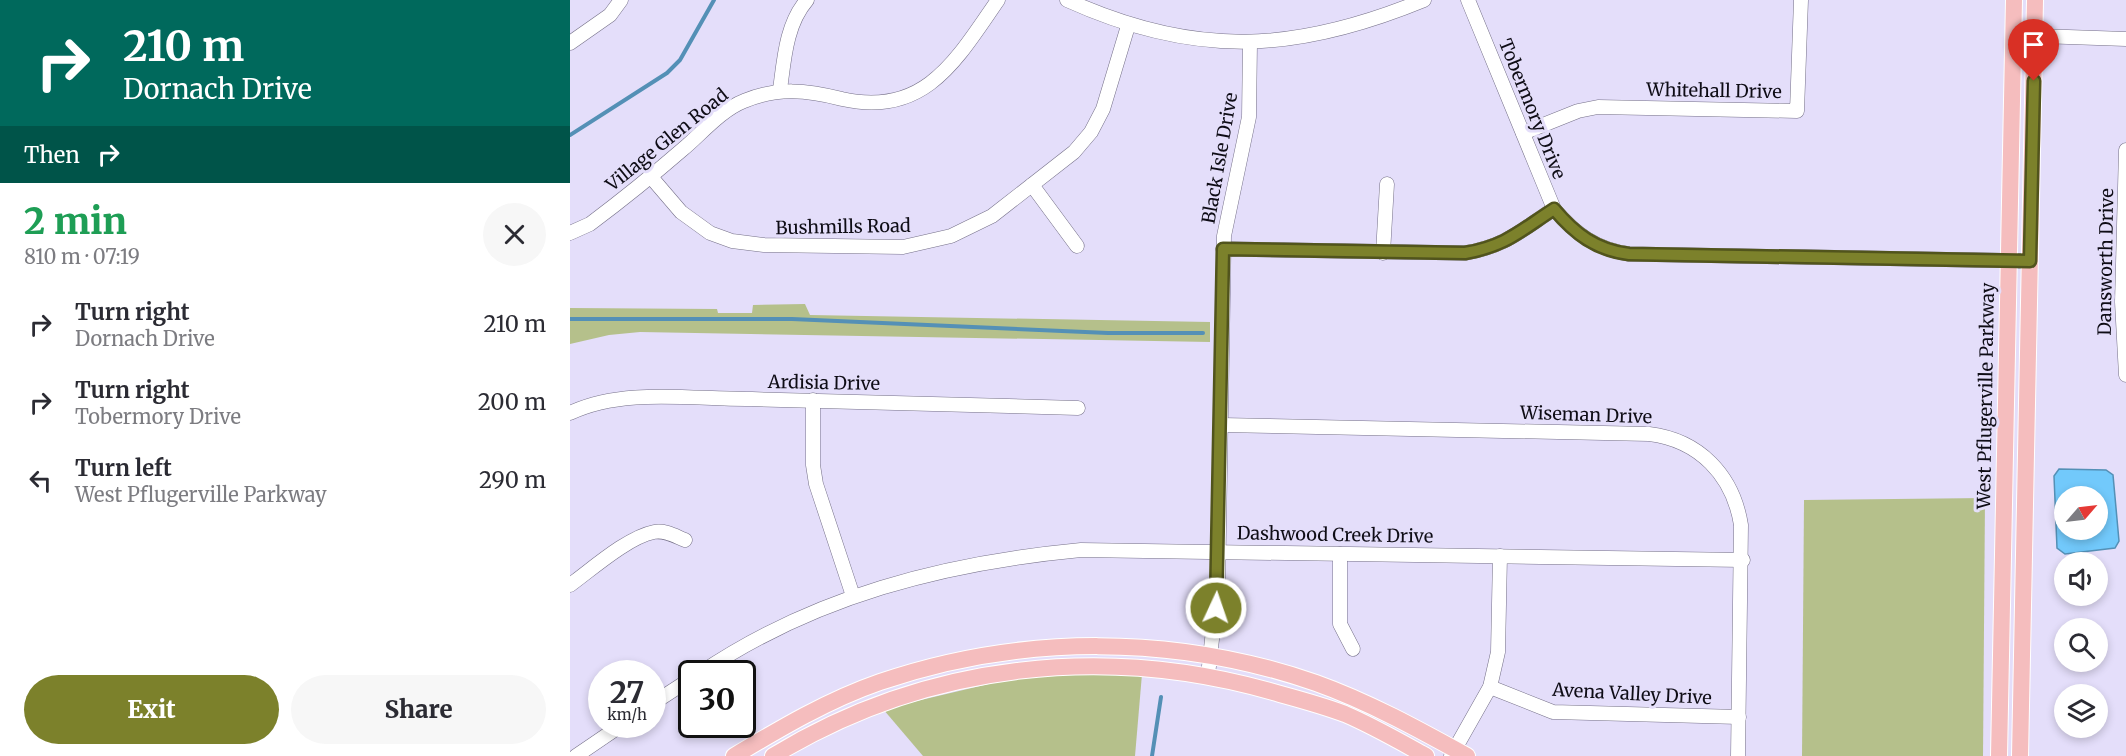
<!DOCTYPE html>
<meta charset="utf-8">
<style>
:root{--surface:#fff;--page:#f7f7f7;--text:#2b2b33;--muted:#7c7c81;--accent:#7c812b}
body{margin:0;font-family:Merriweather,serif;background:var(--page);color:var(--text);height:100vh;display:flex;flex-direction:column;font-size:22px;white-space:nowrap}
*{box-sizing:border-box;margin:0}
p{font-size:20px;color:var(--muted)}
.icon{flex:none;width:33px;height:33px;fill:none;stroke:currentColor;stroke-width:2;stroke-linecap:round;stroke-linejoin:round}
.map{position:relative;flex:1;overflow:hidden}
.drawer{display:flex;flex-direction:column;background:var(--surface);width:570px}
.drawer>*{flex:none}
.hud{background:#00695c;color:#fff;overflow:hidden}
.needle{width:39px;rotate:62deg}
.tools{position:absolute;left:1484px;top:486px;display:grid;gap:12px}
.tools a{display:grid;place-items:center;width:54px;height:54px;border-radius:50%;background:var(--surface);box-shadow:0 3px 9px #0003;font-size:30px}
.speed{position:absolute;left:18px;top:660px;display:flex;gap:12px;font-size:30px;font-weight:700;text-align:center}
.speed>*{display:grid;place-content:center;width:78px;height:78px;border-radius:50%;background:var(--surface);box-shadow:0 3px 9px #0003;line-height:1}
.speed small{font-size:15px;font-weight:400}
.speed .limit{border:3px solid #111;border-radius:9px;background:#fff;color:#111}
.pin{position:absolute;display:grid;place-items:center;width:51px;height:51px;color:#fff;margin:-62px -26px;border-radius:50% 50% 50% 0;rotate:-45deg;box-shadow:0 0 6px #0007}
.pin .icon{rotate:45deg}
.me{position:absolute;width:66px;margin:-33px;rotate:3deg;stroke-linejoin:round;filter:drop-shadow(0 0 4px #0008)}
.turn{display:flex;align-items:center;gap:21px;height:126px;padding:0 24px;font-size:27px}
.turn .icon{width:78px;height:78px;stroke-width:2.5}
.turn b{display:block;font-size:42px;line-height:51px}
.then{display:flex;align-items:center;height:57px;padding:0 24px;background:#0003;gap:12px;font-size:22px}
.round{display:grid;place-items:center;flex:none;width:63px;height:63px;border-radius:32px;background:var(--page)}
.summary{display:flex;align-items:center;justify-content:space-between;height:102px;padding:0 24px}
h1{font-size:36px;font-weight:800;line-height:45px;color:#1e9e55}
.primary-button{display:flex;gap:12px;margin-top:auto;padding:12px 24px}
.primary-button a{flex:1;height:69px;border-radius:36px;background:var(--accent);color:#fff;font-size:24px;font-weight:800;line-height:69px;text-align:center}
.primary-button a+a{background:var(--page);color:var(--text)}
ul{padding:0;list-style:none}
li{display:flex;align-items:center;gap:18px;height:78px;padding:0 24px}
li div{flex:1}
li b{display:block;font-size:22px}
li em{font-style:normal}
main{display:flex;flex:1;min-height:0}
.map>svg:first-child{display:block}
.green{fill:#b5c08b}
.water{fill:#72c9fb;stroke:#5490b6;stroke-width:1.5;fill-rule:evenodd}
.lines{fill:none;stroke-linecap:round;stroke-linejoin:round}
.stream{stroke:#5490b6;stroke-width:4}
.minor-casing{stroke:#757088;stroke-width:15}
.major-casing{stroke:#fff;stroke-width:18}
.minor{stroke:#fff;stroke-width:14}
.major{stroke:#f5bdbe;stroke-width:16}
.route-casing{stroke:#51541c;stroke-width:15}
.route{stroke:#7c812b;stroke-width:10}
.labels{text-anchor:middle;stroke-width:6;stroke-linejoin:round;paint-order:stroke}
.street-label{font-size:18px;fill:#0e0c15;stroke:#e4defa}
</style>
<main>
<section class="drawer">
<div class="hud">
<div class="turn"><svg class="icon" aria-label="right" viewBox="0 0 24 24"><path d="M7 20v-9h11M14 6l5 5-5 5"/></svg><div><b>210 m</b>Dornach Drive</div></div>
<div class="then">Then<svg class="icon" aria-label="right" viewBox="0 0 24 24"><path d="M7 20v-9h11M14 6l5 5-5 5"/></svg></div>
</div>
<div class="summary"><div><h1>2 min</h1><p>810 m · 07:19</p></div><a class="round"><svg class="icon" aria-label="close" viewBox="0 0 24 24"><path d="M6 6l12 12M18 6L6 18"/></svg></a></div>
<ul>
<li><svg class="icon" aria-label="right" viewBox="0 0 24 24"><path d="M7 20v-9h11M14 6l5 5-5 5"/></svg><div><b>Turn right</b><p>Dornach Drive</p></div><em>210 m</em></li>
<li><svg class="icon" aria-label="right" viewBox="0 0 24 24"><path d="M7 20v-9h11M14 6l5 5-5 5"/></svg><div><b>Turn right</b><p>Tobermory Drive</p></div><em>200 m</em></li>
<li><svg class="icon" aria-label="left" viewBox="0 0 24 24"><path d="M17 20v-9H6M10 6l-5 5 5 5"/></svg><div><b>Turn left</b><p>West Pflugerville Parkway</p></div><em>290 m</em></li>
</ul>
<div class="primary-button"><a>Exit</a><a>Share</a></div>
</section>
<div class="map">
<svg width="1556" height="756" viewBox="0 0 1556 756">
<rect width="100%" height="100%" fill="#e4defa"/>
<g class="green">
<polygon points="235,304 240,315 640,322 640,342 70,332 39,335 0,344 0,308 147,309 148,313 182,313 183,305"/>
<polygon points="1415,498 1413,756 1232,756 1234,500"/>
<polygon points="510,672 572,674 565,756 353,756 313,709 452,676"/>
</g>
<path class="water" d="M1489,469L1536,470L1543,475L1549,541L1545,548L1495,554L1487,548L1484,476ZM1494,496H1527V530H1494Z"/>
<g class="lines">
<g class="stream">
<polyline points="0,135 97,73 110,60 144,0"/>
<polyline points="0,319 222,319 538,333 633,333"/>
<polyline points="582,756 591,697"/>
</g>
<defs>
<g id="minor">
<path d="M497,0C625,58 725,53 854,0"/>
<path d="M898,0L984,209C1005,234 1026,249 1059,254L1460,261"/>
<polyline points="1443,35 1556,39"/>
<polyline points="0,43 40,15 51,0"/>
<path d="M210,90C214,60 216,24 237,0"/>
<polyline points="953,133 1008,111 1028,107 1227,111 1231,0"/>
<polyline points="1556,150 1552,302 1556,375"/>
<polyline points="81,177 111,212 140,233 162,241 194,245 333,247 381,236 422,216 504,152 521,132 533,109 558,26"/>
<polyline points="462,185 507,246"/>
<path d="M0,233L20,224C52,200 83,175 113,149C131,134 151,110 174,101C207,87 237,90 272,99C355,118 387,59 428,0"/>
<path d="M653,249L895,253C936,246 950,231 984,209"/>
<polyline points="813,253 817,184"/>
<polyline points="243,400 243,465 246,484 283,596"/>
<path d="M0,413C52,388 120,399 176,399C287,401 398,404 508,408"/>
<path d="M652,425L1079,434C1129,440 1163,475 1171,525L1168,756"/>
<polyline points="770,554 770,624 783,649"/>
<path d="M0,585C22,569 58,537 84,532C95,530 105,536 115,540"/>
<path d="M129,674C244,596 374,563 511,550L1173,560"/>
<polyline points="638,675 648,586 654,236 679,117 680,43"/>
<polyline points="920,687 983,712 1169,717"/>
<polyline points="82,704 122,678"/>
<polyline points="6,756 53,724"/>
<polyline points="881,756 920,687 928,652 930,556"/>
</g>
<g id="major">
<path d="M164,756C211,728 258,700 310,682C451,634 605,634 746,683C799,702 848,729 897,756"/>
<path d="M203,756C357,662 538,643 710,694C732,700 754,706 775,714C803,726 829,741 856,756"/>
<polyline points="1429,756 1444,0"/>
<polyline points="1450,756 1465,0"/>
</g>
</defs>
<use href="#minor" class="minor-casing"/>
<use href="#major" class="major-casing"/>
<use href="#minor" class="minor"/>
<use href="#major" class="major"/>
</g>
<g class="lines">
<defs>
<path id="route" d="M646,608L653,249L895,253C936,246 950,231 984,209C1005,234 1026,250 1059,254L1460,261L1464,81"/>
</defs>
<use href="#route" class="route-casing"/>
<use href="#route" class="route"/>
</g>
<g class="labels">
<g class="street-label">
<text transform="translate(1144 91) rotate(1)" y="6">Whitehall Drive</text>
<text transform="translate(962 109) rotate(68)" y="6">Tobermory Drive</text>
<text transform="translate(97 140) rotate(-39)" y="6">Village Glen Road</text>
<text transform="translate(650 158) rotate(-80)" y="6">Black Isle Drive</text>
<text transform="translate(273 227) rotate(-1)" y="6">Bushmills Road</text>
<text transform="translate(1536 262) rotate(-89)" y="6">Dansworth Drive</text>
<text transform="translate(254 383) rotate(1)" y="6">Ardisia Drive</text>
<text transform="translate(1416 396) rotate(-89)" y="6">West Pflugerville Parkway</text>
<text transform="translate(1016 415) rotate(2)" y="6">Wiseman Drive</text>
<text transform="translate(765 535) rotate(1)" y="6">Dashwood Creek Drive</text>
<text transform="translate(1062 694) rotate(3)" y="6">Avena Valley Drive</text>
</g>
</g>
</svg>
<div class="tools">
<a><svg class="needle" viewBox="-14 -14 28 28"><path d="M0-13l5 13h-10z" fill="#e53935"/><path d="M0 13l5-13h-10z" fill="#7c7c81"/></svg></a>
<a><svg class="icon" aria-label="sound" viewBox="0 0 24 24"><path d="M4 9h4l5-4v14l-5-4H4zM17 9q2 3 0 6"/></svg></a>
<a><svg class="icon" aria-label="search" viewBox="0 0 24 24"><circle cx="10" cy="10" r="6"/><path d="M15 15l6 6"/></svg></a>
<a><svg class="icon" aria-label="layers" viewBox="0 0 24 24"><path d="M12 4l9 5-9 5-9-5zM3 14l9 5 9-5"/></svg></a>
</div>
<div class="speed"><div>27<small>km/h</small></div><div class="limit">30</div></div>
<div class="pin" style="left:1464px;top:81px;background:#d93025"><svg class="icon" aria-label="arrive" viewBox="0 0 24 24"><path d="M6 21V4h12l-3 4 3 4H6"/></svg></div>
<svg class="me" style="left:646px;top:608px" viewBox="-20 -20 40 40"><circle r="17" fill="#7c812b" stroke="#fff" stroke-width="3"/><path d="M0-11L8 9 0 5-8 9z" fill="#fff"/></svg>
</div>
</main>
